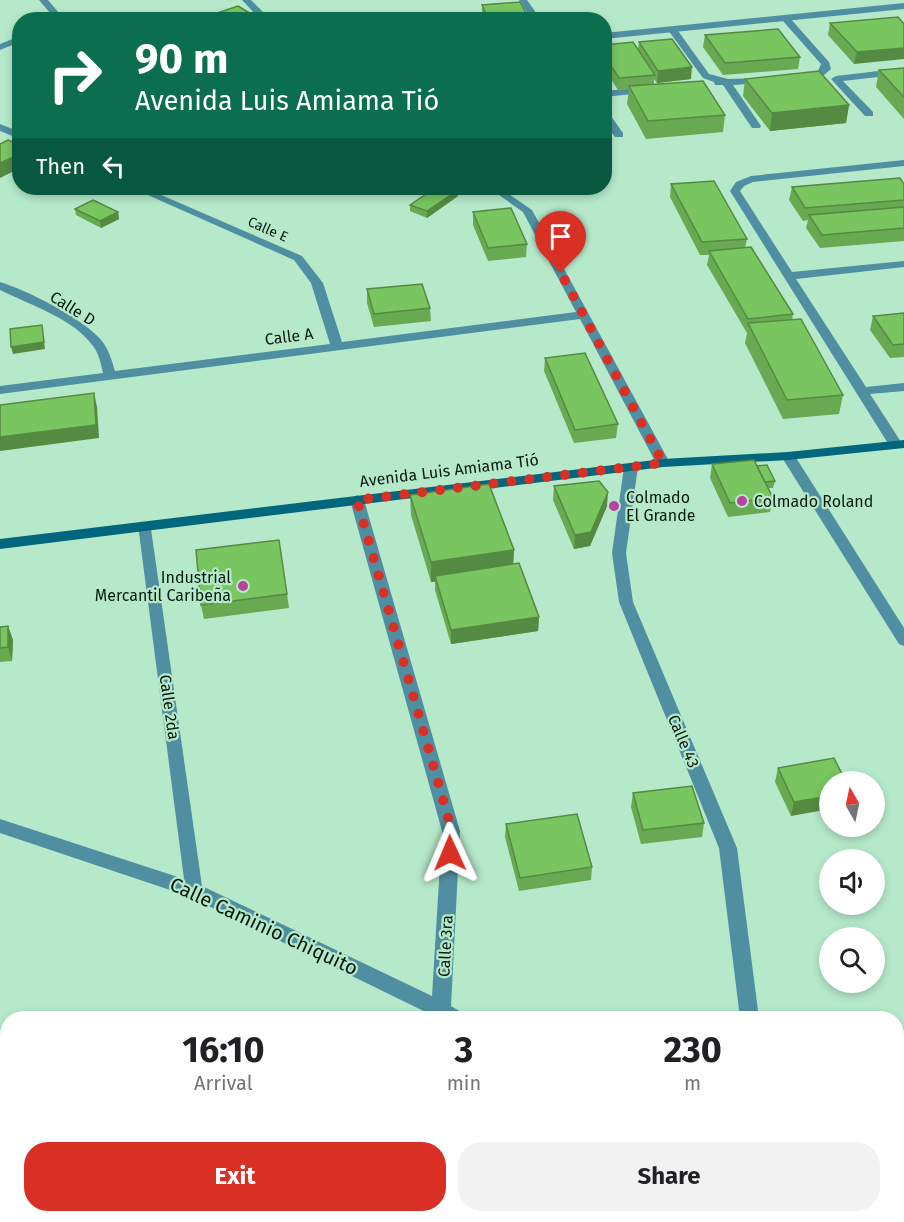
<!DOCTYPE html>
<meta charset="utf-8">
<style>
:root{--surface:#fff;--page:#f2f2f2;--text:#202124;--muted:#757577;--accent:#d93025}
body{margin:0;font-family:"Fira Sans",sans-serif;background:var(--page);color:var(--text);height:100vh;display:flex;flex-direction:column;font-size:22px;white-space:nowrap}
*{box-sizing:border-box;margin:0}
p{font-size:20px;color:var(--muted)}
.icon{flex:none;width:33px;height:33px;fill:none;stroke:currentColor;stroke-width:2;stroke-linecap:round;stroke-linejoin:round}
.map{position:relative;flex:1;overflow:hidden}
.panel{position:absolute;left:0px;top:1011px;width:904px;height:212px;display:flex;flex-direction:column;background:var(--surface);border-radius:24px 24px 0 0;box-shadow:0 3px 9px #0003}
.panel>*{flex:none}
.top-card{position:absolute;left:12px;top:12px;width:600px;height:183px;border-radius:24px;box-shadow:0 3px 9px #0003;background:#0b6e4f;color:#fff;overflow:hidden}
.needle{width:39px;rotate:351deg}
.buttons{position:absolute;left:819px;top:771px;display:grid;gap:12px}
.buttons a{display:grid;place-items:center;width:66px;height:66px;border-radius:50%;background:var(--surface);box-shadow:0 3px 9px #0003;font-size:30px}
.pin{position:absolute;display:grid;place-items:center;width:51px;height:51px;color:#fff;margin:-62px -26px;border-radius:50% 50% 50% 0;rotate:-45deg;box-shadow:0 0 6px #0007}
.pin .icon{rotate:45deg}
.me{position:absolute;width:66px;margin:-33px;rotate:359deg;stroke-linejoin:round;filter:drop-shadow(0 0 4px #0008)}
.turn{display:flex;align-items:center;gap:21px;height:126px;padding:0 24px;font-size:27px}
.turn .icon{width:78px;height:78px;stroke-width:2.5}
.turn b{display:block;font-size:42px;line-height:51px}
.then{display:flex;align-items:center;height:57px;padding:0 24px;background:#0003;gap:12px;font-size:22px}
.eta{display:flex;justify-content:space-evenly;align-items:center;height:102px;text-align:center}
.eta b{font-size:36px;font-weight:700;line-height:42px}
.button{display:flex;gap:12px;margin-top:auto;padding:12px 24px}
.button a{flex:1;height:69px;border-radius:24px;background:var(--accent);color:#fff;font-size:24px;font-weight:700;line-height:69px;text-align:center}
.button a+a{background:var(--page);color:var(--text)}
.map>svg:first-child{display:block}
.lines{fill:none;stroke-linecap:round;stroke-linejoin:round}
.service{fill:#508fa1;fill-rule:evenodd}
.minor{fill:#508fa1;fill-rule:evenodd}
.secondary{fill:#02677c;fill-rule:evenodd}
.wall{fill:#68a952}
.shaded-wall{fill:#558a42}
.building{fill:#79c55f;stroke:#558a42;stroke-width:1.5}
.route{stroke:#d93025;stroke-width:10;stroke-dasharray:0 18}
.poi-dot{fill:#b7439c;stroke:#b5e9ca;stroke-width:2}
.labels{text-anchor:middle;stroke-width:4.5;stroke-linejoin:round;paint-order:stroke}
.far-street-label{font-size:14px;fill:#061a0f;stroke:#b5e9ca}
.street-label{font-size:16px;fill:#061a0f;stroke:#b5e9ca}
.poi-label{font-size:16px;fill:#061a0f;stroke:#b5e9ca;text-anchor:start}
.near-street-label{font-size:20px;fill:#061a0f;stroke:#b5e9ca}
</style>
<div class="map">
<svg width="904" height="1222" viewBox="0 0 904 1222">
<rect width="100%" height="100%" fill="#b5e9ca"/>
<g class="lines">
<g class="service">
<polygon points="783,17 789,17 829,62 831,69 824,75 798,79 798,75 818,71 821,64 783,21"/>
<polygon points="670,28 676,28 709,74 728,79 768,78 768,82 765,83 733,85 761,126 760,128 752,128 723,85 715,85 714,82 703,78 668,30"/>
<polygon points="904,68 904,74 843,81 873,112 873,116 865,116 831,79 836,76"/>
<polygon points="649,87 654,90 652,92 604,97 604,91"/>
<polygon points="8,1206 8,1215 28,1215 31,1222 3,1222 0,1215 4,1208"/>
</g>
<g class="minor">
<polygon points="39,0 48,0 65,20 56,20"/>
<polygon points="242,0 251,0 271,20 261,20"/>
<polygon points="519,0 527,0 541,20 532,20"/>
<polygon points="904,3 904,9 604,39 604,33"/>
<polygon points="20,36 20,42 0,50 0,44"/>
<polygon points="604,111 608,112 623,133 623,137 615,137 604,122"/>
<polygon points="0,124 20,132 20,139 0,131"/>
<polygon points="904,160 904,166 753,182 744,186 740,191 792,272 904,261 904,267 796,279 866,387 904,383 904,391 870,394 903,445 896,449 889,445 730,191 736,182 751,176"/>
<path d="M132,188H145L302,256L323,283L342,342L576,312L523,212L489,188H500L532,210L670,463L663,467L656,463L580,319L0,394V386L103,373C101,364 99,354 93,346C73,318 30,305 0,290V282C27,290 84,319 102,341C109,350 112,361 115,371L330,344L311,283L294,260Z"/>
<polygon points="788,452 793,453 904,628 904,646 899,644 781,456"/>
<polygon points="631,463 638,467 626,553 633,602 737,848 759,1018 740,1018 719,848 619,602 612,553 624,467"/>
<polygon points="357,495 364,500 460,831 451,1006 461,1012 463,1018 438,1018 188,896 0,833 0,819 184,879 138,525 140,522 150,522 202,886 432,996 442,831 350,500"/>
<polygon points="723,1215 752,1215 755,1222 726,1222"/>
<rect x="764" y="1215" width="22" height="7"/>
</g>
<polygon class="secondary" points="904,440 904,448 788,460 663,467 0,549 0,539 663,459 788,452"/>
</g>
<g class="wall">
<polygon points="482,5 530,20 483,20 482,17"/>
<polygon points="248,12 249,18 244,20 211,20 211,15"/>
<polygon points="898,17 854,64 828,35 830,23"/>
<polygon points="705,35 800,57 798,69 723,75 703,47"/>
<polygon points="639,42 691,79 657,83 654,79 654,85 725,115 723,132 646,139 627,104 629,89 618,90 604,68 604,45 638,49"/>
<polygon points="904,68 904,119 876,87 879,70"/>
<polygon points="745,79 849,105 846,123 770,131 743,96"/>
<polygon points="671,184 747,239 745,248 793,314 792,320 843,395 839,414 783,419 745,343 747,333 707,265 709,255 700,255 670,197"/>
<polygon points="904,184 904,241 820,248 806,228 808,220 803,221 789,200 792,187"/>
<polygon points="348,188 364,188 358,191"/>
<polygon points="458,196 427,218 410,211 410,205"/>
<polygon points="75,209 118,212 119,219 101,228 76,215"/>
<polygon points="473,212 527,244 526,257 488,261 473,225"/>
<polygon points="367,289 430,308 431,321 374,327 367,303"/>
<polygon points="904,313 904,357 890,358 870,330 873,316"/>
<polygon points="545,358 618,424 616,438 574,443 544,371"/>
<polygon points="712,464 757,466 775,481 773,488 768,488 773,498 770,512 728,517 710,478"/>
<polygon points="554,486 607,506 590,546 574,549 553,500"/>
<polygon points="410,495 514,550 513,564 539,617 538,631 451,644 435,590 435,582 431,582 411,515"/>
<polygon points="287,594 289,608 204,619 201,605"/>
<polygon points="8,626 13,640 12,661 0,662 0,627"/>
<polygon points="834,758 791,816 775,782 778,768"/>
<polygon points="633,793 704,823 702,837 641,844 631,807"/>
<polygon points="506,824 592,867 591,880 519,891 505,837"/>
</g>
<g class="shaded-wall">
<polygon points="248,12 249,18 244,20 225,20"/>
<polygon points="904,48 904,59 854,64 857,52"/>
<polygon points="692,67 691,79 657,83 658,71"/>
<polygon points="849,105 846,123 770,131 772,113"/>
<polygon points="20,154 20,168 0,178 0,163"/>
<polygon points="357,188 364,188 358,191"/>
<polygon points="458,190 458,196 427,218 427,211"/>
<polygon points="118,212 119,219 101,228 100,221"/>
<polygon points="42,325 45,349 13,354 11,347"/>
<polygon points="94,393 97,407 99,438 0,451 0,437"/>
<polygon points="608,492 607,506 590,546 574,549 575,535"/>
<polygon points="514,550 513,570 435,576 435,582 431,582 431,562"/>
<polygon points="539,617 538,631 451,644 451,630"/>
<polygon points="8,626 13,640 12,661 8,647"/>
<polygon points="830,796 830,809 791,816 794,802"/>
</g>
<g class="building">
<polygon points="520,2 530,20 489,20 482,5"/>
<polygon points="238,6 248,12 225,20 219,20 211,15"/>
<polygon points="898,17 904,24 904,48 857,52 830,23"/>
<polygon points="778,29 800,57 725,63 705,35"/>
<polygon points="672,39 692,67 658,71 639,42"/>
<polygon points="633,42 655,75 619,78 604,55 604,45"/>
<polygon points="904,68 904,97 879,70"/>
<polygon points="819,71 849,105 772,113 745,79"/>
<polygon points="703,81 725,115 648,121 629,86"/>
<polygon points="8,140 20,145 20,154 0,163 0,144"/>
<polygon points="900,178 904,184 904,200 805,208 792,187"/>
<polygon points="714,181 747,239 702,242 671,184"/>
<polygon points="435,188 451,188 458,190 427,211 410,205"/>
<polygon points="93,200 118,212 100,221 75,209"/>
<polygon points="904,207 904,228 822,235 809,215"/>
<polygon points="511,208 527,244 488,248 473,212"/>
<polygon points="751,247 793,314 748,319 709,251"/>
<polygon points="422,284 430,308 374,314 367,289"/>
<polygon points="904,313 904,344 893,345 873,316"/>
<polygon points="801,319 843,395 787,400 748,323"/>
<polygon points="42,325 44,342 11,347 10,329"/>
<polygon points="585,353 618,424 575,430 545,358"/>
<polygon points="94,393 96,425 0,437 0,405"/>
<polygon points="754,460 773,498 730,503 712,464"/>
<polygon points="767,465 775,481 765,482 757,466"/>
<polygon points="599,481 608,492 591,532 575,535 554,486"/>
<polygon points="489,484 514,550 431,562 410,495"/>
<polygon points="279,540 287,594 201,605 196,550"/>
<polygon points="519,563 539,617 451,630 435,576"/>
<polygon points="8,626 8,647 0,648 0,627"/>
<polygon points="834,758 846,782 830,782 830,796 794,802 778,768"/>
<polygon points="692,786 704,823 643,830 633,793"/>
<polygon points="577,814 592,867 520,878 506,824"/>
</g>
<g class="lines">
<polyline class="route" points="450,853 452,831 357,500 663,463 561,273"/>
</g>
<g class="poi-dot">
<circle cx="742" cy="501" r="6"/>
<circle cx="614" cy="506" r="6"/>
<circle cx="243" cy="586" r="6"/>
</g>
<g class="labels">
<g class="far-street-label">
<text transform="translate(268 229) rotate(24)" y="5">Calle E</text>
</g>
<g class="street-label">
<text transform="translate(73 308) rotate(32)" y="6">Calle D</text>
<text transform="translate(289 336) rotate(-7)" y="6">Calle A</text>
<text transform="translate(449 470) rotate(-7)" y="6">Avenida Luis Amiama Tió</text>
<text transform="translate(170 707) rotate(82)" y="6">Calle 2da</text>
<text transform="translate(684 741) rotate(67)" y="6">Calle 43</text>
<text transform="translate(445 946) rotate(-87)" y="6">Calle 3ra</text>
</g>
<g class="poi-label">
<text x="626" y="503">Colmado<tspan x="626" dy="18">El Grande</tspan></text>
<text x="754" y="507">Colmado Roland</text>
<text x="231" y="583" text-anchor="end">Industrial<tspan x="231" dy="18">Mercantil Caribeña</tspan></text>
</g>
<g class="near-street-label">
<text transform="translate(264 926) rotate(25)" y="7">Calle Caminio Chiquito</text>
</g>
</g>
</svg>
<div class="buttons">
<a><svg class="needle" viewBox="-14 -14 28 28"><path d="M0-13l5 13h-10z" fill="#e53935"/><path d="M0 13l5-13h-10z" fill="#757577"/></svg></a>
<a><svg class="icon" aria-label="sound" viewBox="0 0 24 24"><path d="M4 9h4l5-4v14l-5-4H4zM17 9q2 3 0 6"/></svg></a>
<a><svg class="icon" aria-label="search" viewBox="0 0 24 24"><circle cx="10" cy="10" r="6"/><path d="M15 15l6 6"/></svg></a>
</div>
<div class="pin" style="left:561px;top:273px;background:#d93025"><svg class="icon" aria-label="arrive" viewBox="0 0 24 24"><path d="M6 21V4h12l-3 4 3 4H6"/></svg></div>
<svg class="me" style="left:450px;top:853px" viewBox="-20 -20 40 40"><path d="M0-17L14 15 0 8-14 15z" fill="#d93025" stroke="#fff" stroke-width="4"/></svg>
<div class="top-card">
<div class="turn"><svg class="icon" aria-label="right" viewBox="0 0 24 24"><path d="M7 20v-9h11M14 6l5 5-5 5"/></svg><div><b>90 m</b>Avenida Luis Amiama Tió</div></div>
<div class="then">Then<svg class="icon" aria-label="left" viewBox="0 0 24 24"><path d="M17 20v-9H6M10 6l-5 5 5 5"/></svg></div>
</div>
<section class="panel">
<div class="eta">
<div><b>16:10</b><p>Arrival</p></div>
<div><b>3</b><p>min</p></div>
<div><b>230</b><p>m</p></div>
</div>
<div class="button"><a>Exit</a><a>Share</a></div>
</section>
</div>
